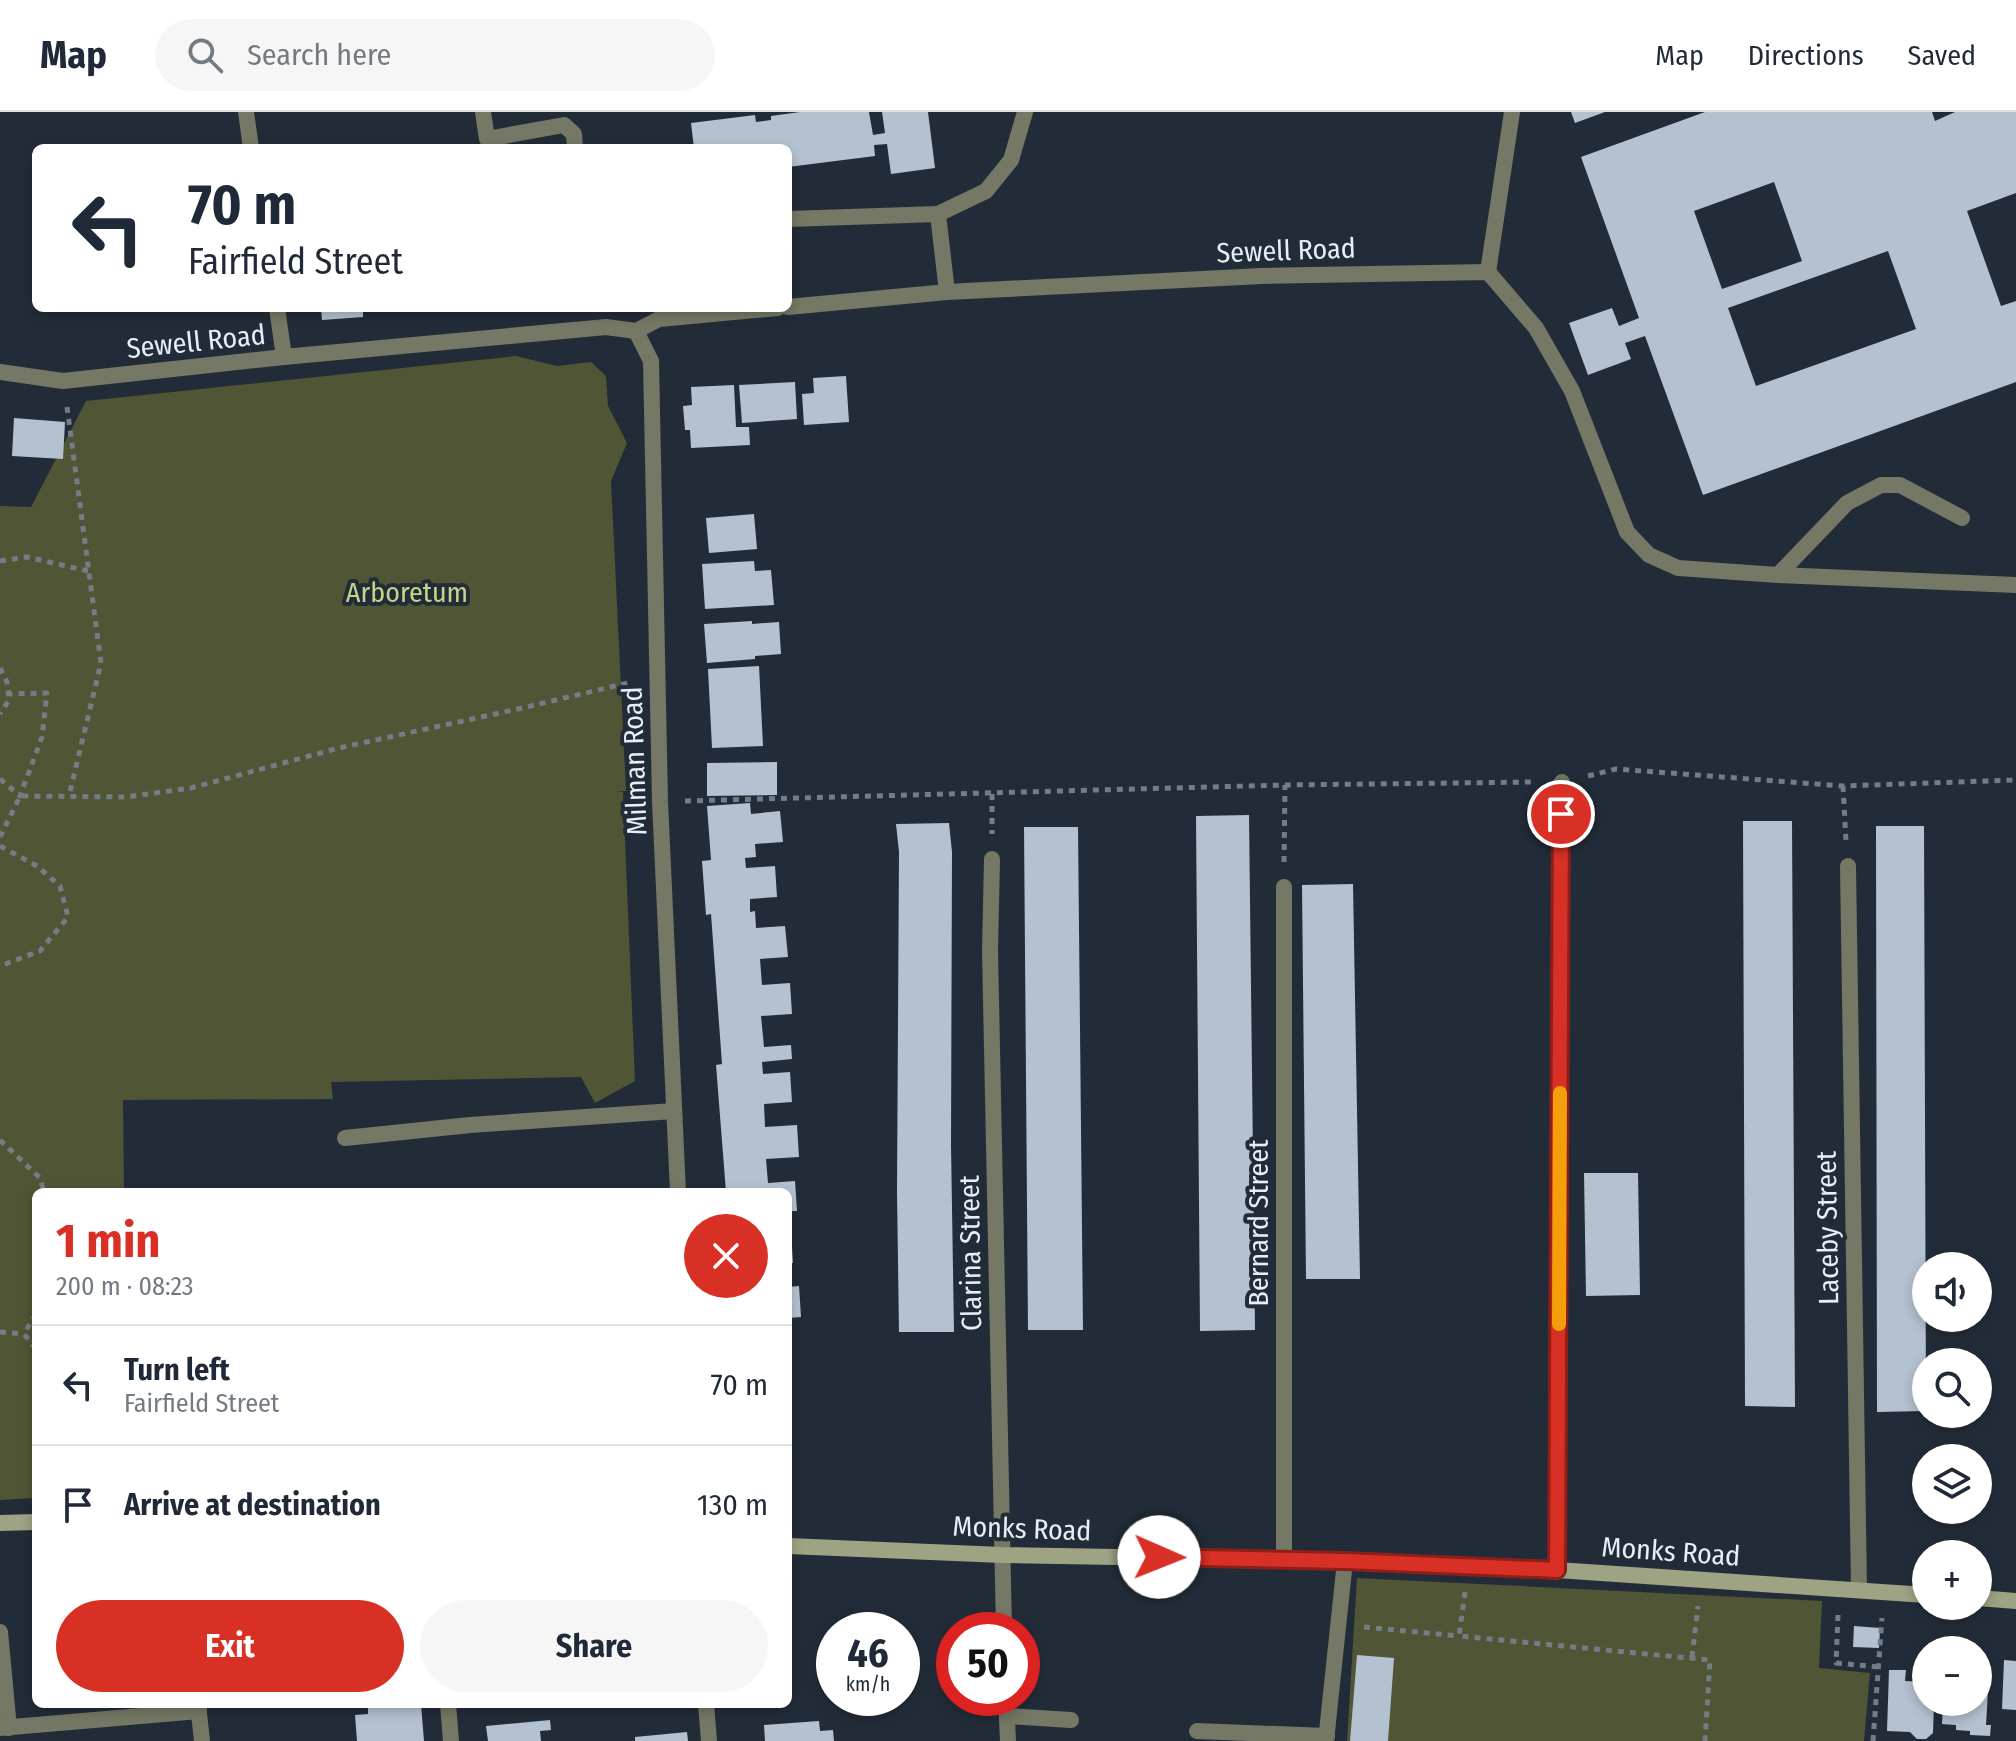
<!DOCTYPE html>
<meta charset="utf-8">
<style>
:root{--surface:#fff;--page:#f6f6f7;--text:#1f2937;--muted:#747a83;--line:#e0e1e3;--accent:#d93025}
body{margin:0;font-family:"Fira Sans Condensed",sans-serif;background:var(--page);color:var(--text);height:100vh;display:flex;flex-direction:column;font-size:30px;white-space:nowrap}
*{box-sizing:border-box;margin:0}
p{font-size:26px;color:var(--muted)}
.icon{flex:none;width:44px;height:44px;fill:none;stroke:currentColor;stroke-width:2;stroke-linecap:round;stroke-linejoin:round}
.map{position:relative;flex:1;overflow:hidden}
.side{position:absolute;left:32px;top:1076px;width:760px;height:520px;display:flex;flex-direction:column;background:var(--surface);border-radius:12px;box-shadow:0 4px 12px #0003}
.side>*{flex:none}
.guide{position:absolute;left:32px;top:32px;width:760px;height:168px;border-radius:12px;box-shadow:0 4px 12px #0003;background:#fff;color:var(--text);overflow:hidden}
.fabs{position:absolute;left:1912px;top:1140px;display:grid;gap:16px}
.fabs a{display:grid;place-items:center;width:80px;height:80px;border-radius:50%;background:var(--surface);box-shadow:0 4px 12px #0003;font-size:40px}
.speed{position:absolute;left:816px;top:1500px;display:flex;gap:16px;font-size:40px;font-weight:700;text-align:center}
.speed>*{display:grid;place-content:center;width:104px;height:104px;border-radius:50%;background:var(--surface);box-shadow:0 4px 12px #0003;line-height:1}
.speed small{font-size:20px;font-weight:400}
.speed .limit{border:12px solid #d22;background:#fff;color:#111}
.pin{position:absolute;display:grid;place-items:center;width:68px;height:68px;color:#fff;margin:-34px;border:4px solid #fff;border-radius:50%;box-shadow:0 2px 8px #0007}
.me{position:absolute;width:88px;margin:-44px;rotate:91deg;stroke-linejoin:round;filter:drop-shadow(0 0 6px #0008)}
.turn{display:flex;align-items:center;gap:28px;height:168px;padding:0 24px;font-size:36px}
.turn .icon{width:104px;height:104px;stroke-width:2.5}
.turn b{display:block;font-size:56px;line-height:68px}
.round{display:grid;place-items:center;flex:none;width:84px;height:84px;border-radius:42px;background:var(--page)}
.headline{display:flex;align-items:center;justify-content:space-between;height:136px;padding:0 24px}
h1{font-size:48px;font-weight:700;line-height:60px;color:var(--accent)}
.primary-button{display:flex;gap:16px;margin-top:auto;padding:16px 24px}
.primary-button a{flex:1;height:92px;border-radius:48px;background:var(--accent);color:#fff;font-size:32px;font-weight:700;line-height:92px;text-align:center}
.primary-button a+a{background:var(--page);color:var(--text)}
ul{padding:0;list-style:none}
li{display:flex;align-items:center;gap:24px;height:120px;padding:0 24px;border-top:2px solid var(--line)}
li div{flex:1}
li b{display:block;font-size:30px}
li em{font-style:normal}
header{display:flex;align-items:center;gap:48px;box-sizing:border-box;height:112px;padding:0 40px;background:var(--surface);border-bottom:2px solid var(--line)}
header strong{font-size:38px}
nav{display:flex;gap:44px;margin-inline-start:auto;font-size:28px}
.search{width:560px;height:72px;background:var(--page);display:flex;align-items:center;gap:20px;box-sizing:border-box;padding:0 28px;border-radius:44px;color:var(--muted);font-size:30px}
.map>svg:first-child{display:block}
.green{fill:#505535}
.building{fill:#b4c1d0;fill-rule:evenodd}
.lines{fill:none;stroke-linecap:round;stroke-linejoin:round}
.path{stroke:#747c86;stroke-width:5;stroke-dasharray:6 6;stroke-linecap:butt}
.service{stroke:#747864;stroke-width:16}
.minor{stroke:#747864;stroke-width:16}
.secondary{stroke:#9da383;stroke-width:16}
.route-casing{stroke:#8d1f18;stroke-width:20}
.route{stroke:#d93025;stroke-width:14}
.slow{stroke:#f59e0b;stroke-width:14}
.labels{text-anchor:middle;stroke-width:8;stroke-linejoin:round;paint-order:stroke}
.street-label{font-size:28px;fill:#e7eef5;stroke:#222c38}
.park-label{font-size:28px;fill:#c6d389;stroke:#222c38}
</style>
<header>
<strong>Map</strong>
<div class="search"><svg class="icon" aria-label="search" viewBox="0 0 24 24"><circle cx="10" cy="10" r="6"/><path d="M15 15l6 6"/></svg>Search here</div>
<nav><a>Map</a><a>Directions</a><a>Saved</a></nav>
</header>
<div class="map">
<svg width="2016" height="1629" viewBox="0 0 2016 1629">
<rect width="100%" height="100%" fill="#222c38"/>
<g class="green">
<polygon points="516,244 557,254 591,250 606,264 608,294 627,331 611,369 626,679 615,680 623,680 635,969 595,991 581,965 331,970 333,987 123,988 124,1080 36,1080 36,1386 0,1388 0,394 31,395 86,289"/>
<polygon points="1357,1466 1822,1489 1819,1556 1870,1561 1864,1629 1347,1629"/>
</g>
<g class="building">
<polygon points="800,0 869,0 873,23 885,21 882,0 928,0 935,56 891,62 887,32 874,33 875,44 788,55 788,36 706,36 706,34 694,36 691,11 755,3 756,10 771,8 771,4"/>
<polygon points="1571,0 1605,0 1575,11"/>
<path d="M1705,0H1932L1935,9L1955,0H2016V81L1967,99L2001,194L2016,189V270L1703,383L1645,224L1625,231L1631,247L1588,263L1569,211L1612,196L1619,214L1639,206L1581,45ZM1774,70L1802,149L1722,177L1694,99ZM1888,139L1916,217L1756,274L1728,196Z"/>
<polygon points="321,196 363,196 363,205 322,208"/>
<polygon points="846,264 849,310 804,313 802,282 814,281 813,266"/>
<polygon points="795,270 797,307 742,311 739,273"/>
<polygon points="734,273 736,315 749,315 750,333 691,336 690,318 685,318 683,294 692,293 691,275"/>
<polygon points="14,306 65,310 63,347 12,344"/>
<polygon points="754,402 757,437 709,441 706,406"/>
<polygon points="754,449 755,459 771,458 774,493 705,497 702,452"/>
<polygon points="752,509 752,512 779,510 781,542 755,544 755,547 707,551 704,512"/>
<polygon points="759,554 763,634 712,636 708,557"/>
<polygon points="777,650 777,683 707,684 707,651"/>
<polygon points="750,691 751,702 780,699 783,730 755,732 756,745 745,746 746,756 775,754 777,785 750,787 750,800 755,799 756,816 785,814 788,845 760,847 762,873 790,871 792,902 761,904 764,935 791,933 792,947 762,950 763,962 790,960 792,990 764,992 765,1015 797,1013 799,1045 766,1047 768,1071 795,1069 797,1099 788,1099 788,1080 726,1080 716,953 722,952 711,802 706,803 702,749 711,748 707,694"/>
<polygon points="1249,703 1255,1218 1200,1219 1196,704"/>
<polygon points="1743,709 1792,709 1795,1295 1745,1294"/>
<polygon points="949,711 952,740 951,1033 954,1220 899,1220 897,1080 899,740 896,712"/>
<polygon points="1876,714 1924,714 1926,1299 1877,1300"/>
<polygon points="1024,715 1078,715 1083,1218 1028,1218"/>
<polygon points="1353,772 1360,1167 1306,1167 1302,773"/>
<polygon points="1584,1061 1638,1061 1640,1183 1586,1184"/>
<polygon points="788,1119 791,1119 793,1151 788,1151"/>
<polygon points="799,1174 801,1205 788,1206 788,1175"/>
<polygon points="1854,1514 1880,1516 1879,1536 1853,1535"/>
<polygon points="1357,1543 1394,1546 1388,1629 1350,1629"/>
<polygon points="2004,1548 2016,1549 2016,1598 2002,1597"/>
<polygon points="1889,1558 1906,1558 1905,1569 1926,1570 1926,1590 1934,1590 1933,1621 1926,1627 1917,1627 1910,1620 1887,1619"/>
<polygon points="1978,1562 1989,1562 1986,1613 1991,1613 1990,1624 1970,1623 1970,1619 1956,1618 1956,1613 1942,1612 1943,1590 1978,1590"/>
<polygon points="368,1592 421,1592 424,1629 357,1629 355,1603 368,1602"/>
<polygon points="550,1608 551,1618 540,1619 541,1629 488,1629 486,1614"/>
<polygon points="819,1609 820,1619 833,1618 834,1629 765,1629 764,1613"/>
<polygon points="687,1620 688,1629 635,1629 635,1625"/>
</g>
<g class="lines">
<g class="path">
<polyline points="67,295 101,551 69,684"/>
<polyline points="0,449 27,445 88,459"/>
<polyline points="0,556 7,570 9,588 0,602"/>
<polyline points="1588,664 1616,657 1843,674 2016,668"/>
<polyline points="0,667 20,684 42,625 47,581 9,582"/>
<polyline points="1843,674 1846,729"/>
<polyline points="992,682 992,722"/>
<polyline points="685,689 1285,673 1535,670"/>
<polyline points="0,725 20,684 126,685 191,676 339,636 518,597 632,570"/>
<polyline points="0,734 37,754 60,774 68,805 40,839 0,854"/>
<polyline points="1284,750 1285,673"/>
<polyline points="0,1028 40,1066 44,1080"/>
<polyline points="36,1202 24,1222 36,1237"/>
<polyline points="0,1220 24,1222"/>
<polyline points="1465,1480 1459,1524 1710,1548 1705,1629"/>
<polyline points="1838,1503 1836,1551 1879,1555"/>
<polyline points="1364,1515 1459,1524"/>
<polyline points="1692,1545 1698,1494"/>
<polyline points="1873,1629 1882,1506"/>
</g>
<g class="service">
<polyline points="246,0 251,36"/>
<polyline points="483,0 487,27 564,13 574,22 575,36"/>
<polyline points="788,107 938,102"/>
<polyline points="1488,160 1512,0"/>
<polyline points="947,180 938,102 986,79 1011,48 1025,0"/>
<polyline points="277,196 284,245"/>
<polyline points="1627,420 1649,443 1678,456 1778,463 2016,473"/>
<polyline points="1778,463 1847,391 1881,373 1900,373 1962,406"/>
<polyline points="990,839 992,747"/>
<polyline points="345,1026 470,1013 674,999"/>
<polyline points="0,1520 9,1616"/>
<polyline points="1007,1604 1071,1608"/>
<polyline points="0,1616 199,1599"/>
<polyline points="1197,1619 1327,1624"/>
</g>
<g class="minor">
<polyline points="788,195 947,180 1261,164 1488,160 1536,216 1572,279 1627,420"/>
<polyline points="636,219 651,249 660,690 678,1080"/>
<polyline points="0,260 63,269 284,245 606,215 636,219 659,207 778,196"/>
<polyline points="1848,754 1859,1478"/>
<polyline points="1284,775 1284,1447"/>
<polyline points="990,839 1004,1518"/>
<polyline points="1557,1458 1562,670"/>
<polyline points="1006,1586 1008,1629"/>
<polyline points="198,1592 202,1629"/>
<polyline points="448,1592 451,1629"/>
<polyline points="706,1592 709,1629"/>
<polyline points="1326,1629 1345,1449"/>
</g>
<g class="secondary">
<polyline points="0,1411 36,1410"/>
<polyline points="788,1434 1002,1443 1345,1449 1557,1458 1926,1483"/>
<polyline points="1978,1486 2016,1489"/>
</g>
</g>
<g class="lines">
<defs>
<polyline id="route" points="1159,1445 1345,1449 1557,1458 1561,702"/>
</defs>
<use href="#route" class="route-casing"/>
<use href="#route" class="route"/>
<polyline class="slow" points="1559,1212 1560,981"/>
</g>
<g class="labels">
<g class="street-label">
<text transform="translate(1286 138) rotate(-2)" y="10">Sewell Road</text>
<text transform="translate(196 229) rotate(-6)" y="10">Sewell Road</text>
<text transform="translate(634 649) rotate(-92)" y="10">Milman Road</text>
<text transform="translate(1258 1111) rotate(-90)" y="10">Bernard Street</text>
<text transform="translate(1827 1116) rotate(-91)" y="10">Laceby Street</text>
<text transform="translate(970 1141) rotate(-91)" y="10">Clarina Street</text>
<text transform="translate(1022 1416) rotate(2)" y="10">Monks Road</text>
<text transform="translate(1671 1439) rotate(4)" y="10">Monks Road</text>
</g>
<g class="park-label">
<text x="407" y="490">Arboretum</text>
</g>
</g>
</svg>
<div class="fabs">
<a><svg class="icon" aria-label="sound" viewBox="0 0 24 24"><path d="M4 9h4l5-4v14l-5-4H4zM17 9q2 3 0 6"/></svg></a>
<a><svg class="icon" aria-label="search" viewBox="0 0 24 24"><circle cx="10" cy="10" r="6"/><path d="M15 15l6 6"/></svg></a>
<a><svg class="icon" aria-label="layers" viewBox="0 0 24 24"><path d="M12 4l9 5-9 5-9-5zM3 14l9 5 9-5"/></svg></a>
<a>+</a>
<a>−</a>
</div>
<div class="speed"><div>46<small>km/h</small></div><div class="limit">50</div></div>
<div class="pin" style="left:1561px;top:702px;background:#d93025"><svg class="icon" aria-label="arrive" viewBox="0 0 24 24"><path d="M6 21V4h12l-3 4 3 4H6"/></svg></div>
<svg class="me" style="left:1159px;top:1445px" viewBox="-20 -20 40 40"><circle r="19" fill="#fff"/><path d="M0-13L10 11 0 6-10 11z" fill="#d93025"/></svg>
<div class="guide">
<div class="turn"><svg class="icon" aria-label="left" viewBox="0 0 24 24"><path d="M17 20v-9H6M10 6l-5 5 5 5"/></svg><div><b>70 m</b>Fairfield Street</div></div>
</div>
<section class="side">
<div class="headline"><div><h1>1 min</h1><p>200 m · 08:23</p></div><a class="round" style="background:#d93025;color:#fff"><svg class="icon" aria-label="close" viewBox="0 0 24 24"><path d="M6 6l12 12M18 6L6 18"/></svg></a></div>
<ul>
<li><svg class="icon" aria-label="left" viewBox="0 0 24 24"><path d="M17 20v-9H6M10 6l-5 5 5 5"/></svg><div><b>Turn left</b><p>Fairfield Street</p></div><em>70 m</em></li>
<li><svg class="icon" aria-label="arrive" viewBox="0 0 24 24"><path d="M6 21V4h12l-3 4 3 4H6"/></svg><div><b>Arrive at destination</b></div><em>130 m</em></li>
</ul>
<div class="primary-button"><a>Exit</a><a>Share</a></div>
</section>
</div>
